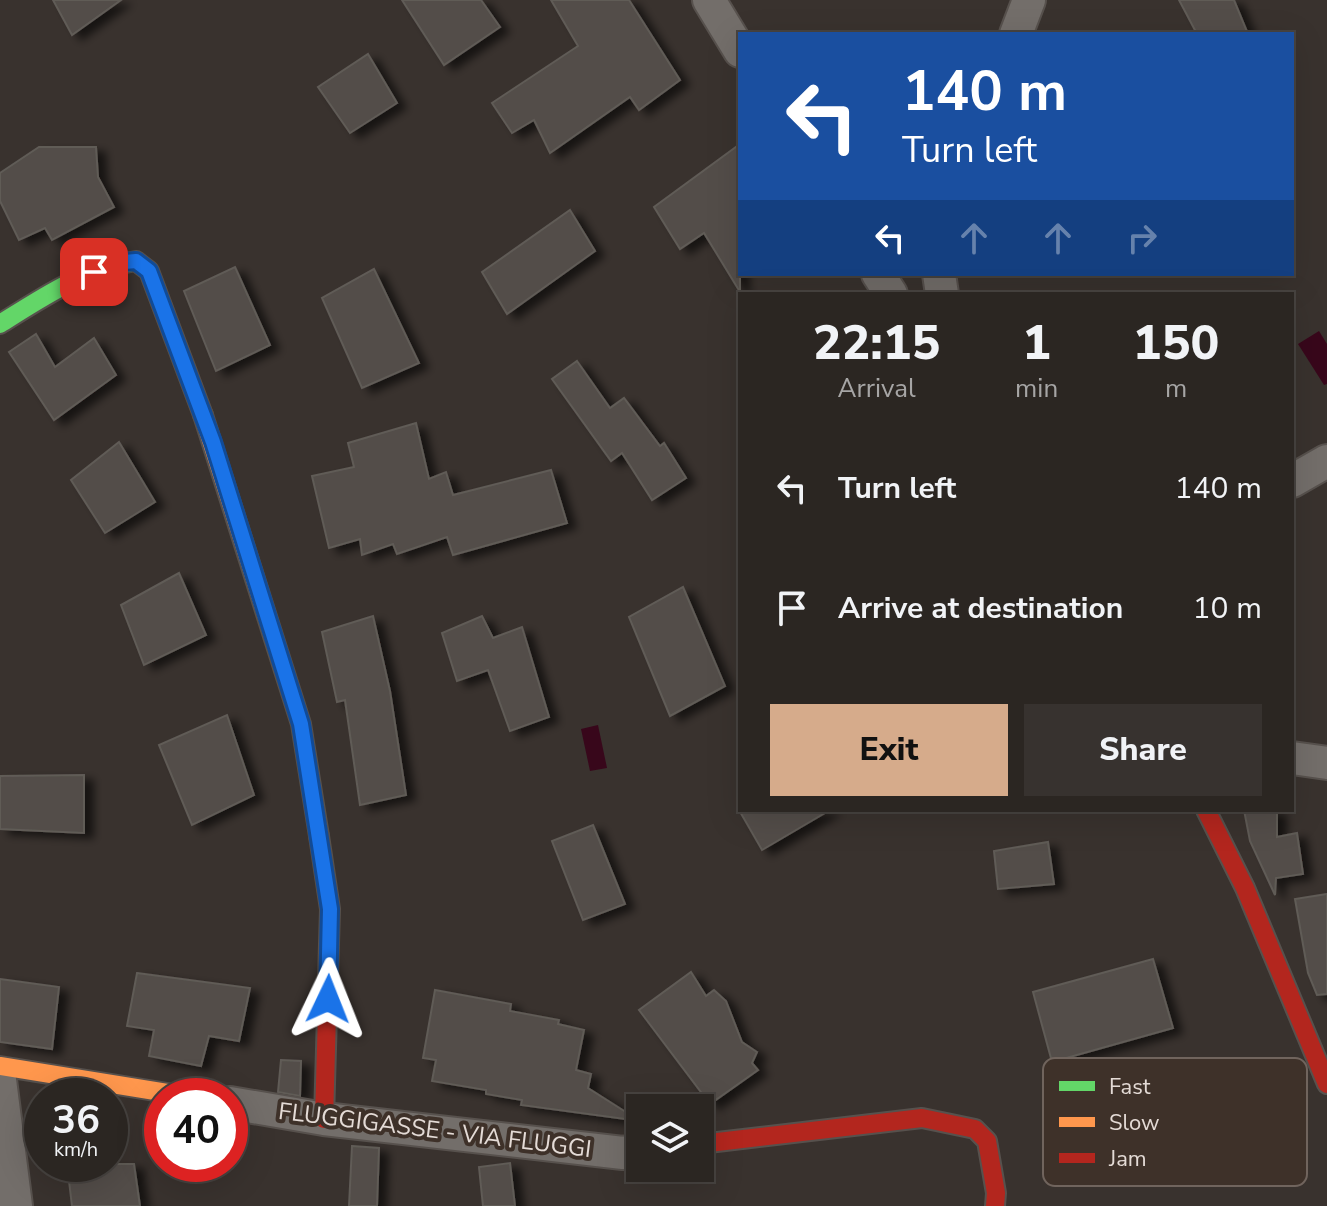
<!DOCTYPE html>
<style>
:root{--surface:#2b2622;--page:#37322f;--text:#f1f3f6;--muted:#a6a5a5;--line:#474340;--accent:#d6ab8b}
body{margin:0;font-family:"Nunito Sans",sans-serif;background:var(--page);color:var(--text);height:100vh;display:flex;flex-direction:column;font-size:30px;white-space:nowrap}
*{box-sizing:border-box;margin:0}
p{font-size:26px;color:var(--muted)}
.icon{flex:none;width:44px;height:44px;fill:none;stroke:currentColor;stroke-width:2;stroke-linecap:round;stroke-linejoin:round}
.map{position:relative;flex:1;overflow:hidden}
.drawer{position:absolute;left:738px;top:292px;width:556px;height:520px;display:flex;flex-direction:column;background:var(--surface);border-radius:0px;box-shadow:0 8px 32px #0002,0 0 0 2px var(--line)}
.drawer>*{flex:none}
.guide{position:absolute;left:738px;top:32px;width:556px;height:244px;border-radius:0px;box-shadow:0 8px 32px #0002,0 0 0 2px var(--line);background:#1a4fa0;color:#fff;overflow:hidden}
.fabs{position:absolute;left:626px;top:1094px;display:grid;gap:16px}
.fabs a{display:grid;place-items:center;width:88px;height:88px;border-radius:0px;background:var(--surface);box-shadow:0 8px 32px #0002,0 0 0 2px var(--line);font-size:40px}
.speed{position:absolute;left:24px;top:1078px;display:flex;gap:16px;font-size:40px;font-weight:700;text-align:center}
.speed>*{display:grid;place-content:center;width:104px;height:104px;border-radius:50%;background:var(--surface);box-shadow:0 8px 32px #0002,0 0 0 2px var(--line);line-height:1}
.speed small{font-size:20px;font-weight:400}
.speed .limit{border:12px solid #d22;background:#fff;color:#111}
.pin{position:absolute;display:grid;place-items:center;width:68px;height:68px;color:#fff;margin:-34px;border-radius:16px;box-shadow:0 4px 12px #0006}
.me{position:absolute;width:88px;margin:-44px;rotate:2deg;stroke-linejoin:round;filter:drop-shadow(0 0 6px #0008)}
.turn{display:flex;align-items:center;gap:28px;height:168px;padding:0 32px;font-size:36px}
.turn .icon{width:104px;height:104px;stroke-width:2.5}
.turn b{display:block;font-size:56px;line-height:68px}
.lanes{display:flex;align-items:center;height:76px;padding:0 32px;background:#0003;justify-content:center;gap:40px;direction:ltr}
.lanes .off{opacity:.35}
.eta{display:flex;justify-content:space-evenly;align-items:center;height:136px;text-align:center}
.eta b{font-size:48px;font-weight:800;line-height:56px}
.primary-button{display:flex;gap:16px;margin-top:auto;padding:16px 32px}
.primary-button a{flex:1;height:92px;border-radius:0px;background:var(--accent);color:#111;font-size:32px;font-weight:800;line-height:92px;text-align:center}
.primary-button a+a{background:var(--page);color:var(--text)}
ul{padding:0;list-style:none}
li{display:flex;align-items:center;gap:24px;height:120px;padding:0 32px}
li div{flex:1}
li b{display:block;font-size:30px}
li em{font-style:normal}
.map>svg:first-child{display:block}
.water{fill:#38071b}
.building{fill:#524e49;stroke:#605b57;stroke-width:2;filter:url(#shadow)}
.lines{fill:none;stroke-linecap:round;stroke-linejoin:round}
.street-casing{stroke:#57514d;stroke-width:36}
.fast-casing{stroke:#57514d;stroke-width:22}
.slow-casing{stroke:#57514d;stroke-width:22}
.jam-casing{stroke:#57514d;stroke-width:22}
.street{stroke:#736e6a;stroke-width:32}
.fast{stroke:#63d668;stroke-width:18}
.slow{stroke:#ff974d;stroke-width:18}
.jam{stroke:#b3261e;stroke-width:18}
.route-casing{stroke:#114b97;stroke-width:20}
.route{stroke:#1a73e8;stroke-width:14}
.labels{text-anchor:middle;stroke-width:8;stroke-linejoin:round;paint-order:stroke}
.street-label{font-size:24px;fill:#e4dbd6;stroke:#3e3129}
.key{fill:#3e3129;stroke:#70645d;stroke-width:2}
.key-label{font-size:22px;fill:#e4dbd6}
</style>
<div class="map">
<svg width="1327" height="1206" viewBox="0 0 1327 1206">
<defs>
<filter id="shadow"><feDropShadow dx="9" dy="5" stdDeviation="4" flood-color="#0009"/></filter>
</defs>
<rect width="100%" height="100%" fill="#39322e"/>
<g class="water">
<polygon points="1319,331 1327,344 1327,384 1324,385 1298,344"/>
<polygon points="598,725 607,768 590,771 581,729"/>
</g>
<g class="building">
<polygon points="53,0 121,0 72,35"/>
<polygon points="402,0 481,0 500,27 444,65"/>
<polygon points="551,0 629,0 680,80 639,110 630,97 550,153 534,120 512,133 492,103 578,46"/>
<polygon points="1179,0 1234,0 1248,34 1197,34"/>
<polygon points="368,54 397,103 350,133 318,87"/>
<polygon points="740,144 740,292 704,233 680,249 654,207"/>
<polygon points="39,147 96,147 98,177 114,207 52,240 45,228 19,240 0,201 0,173"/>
<polygon points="570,210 595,251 507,314 482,272"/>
<polygon points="235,267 270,345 216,371 184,291"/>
<polygon points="374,269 419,363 362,388 322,298"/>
<polygon points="36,334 55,367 94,338 116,375 54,420 9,352"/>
<polygon points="577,361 610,408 624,398 660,446 664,443 686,478 652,500 622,453 611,461 552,379"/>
<polygon points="416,423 429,479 446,472 453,495 551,470 567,523 453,555 447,537 397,554 393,544 362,555 360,539 329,548 312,476 354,467 348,443"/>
<polygon points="119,442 155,502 105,533 71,480"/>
<polygon points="179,573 206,635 144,665 121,605"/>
<polygon points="683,587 725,686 670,716 629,617"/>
<polygon points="373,616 390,691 406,795 360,805 345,700 337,702 322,632"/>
<polygon points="482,616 493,638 522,627 549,717 510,731 488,670 457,681 442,633"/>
<polygon points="227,715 254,795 192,825 159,745"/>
<polygon points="84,775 84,833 0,829 0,776"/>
<polygon points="739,810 830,810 762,850"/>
<polygon points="1244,810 1277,810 1277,837 1297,833 1303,874 1276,878 1275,895 1250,841"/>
<polygon points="593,825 625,904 583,920 552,841"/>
<polygon points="1048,842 1054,884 998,889 994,851"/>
<polygon points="1327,894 1327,994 1317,995 1308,973 1295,899"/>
<polygon points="1153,959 1173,1028 1052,1062 1033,992"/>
<polygon points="691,972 706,996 714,990 726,1001 742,1042 757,1052 752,1063 758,1070 710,1104 639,1010"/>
<polygon points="137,973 250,988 239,1041 209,1036 201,1066 149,1056 154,1030 127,1026"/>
<polygon points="0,979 59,987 52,1049 0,1042"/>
<polygon points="435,990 511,1004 510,1011 559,1020 558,1024 584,1030 576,1070 591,1074 588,1088 640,1121 521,1105 522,1100 486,1094 486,1090 432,1081 436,1060 423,1058"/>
<polygon points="281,1060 301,1061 300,1096 278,1092"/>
<polygon points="352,1146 379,1148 377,1206 349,1206"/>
<polygon points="510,1163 515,1206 483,1206 479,1167"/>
<polygon points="67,1164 134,1164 140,1206 72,1206"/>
</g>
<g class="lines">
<defs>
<g id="street">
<polyline points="709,0 740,51"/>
<polyline points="1016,34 1029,0"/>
<polyline points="878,274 891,294"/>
<polyline points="939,274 942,294"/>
<polyline points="1292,481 1327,461"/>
<polyline points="1292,758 1327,763"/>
<polyline points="0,1080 16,1206"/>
<polyline points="230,1103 324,1119 623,1153 640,1151"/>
</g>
<path id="fast" d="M0,324C43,297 84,269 136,261L149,271L203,415"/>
<g id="slow">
<polyline points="203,415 301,724 319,836"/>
<polyline points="0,1066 186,1096"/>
</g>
<g id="jam">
<polyline points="1206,810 1245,888 1327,1084"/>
<polyline points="319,836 330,909 324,1119"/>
<polyline points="700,1144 922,1118 975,1129 987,1141 996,1193 995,1206"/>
</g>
</defs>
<use href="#street" class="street-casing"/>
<use href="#fast" class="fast-casing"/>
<use href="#slow" class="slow-casing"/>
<use href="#jam" class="jam-casing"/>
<use href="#street" class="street"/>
<use href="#fast" class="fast"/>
<use href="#slow" class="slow"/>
<use href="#jam" class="jam"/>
</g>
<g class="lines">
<defs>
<polyline id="route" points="94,272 113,263 136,261 149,271 213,442 301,724 330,909 328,999"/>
</defs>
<use href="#route" class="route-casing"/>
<use href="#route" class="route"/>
</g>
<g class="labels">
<g class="street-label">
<text transform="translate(435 1130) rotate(7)" y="8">FLUGGIGASSE - VIA FLUGGI</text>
</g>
</g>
<rect x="1043" y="1058" width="264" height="128" rx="12" class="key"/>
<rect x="1059" y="1081" width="36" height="10" fill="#63d668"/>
<rect x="1059" y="1117" width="36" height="10" fill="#ff974d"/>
<rect x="1059" y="1153" width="36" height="10" fill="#b3261e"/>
<g class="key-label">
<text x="1109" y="1094">Fast</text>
<text x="1109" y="1130">Slow</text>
<text x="1109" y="1166">Jam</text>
</g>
</svg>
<div class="fabs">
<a><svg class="icon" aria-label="layers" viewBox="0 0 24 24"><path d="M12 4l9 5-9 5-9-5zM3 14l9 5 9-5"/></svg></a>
</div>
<div class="speed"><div>36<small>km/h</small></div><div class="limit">40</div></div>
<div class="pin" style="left:94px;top:272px;background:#d93025"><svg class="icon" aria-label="arrive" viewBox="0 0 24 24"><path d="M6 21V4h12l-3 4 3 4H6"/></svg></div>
<svg class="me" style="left:328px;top:999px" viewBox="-20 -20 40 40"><path d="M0-17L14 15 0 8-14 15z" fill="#1a73e8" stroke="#fff" stroke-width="4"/></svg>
<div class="guide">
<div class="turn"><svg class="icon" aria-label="left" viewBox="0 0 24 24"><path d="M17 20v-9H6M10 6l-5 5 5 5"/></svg><div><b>140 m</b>Turn left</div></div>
<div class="lanes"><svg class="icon" aria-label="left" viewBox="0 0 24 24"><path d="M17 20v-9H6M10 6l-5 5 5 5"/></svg><svg class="icon off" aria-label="ahead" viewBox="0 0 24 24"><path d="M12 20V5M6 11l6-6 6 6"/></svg><svg class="icon off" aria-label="ahead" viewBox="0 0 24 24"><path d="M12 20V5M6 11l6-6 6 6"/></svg><svg class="icon off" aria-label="right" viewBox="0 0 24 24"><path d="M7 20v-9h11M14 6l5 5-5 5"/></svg></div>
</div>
<section class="drawer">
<div class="eta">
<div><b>22:15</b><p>Arrival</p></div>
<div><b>1</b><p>min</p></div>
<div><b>150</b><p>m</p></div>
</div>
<ul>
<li><svg class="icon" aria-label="left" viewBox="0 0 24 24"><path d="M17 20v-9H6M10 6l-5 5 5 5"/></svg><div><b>Turn left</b></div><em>140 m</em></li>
<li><svg class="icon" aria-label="arrive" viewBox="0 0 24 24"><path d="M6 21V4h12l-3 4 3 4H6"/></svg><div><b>Arrive at destination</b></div><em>10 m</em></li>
</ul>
<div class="primary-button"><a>Exit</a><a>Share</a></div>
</section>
</div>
